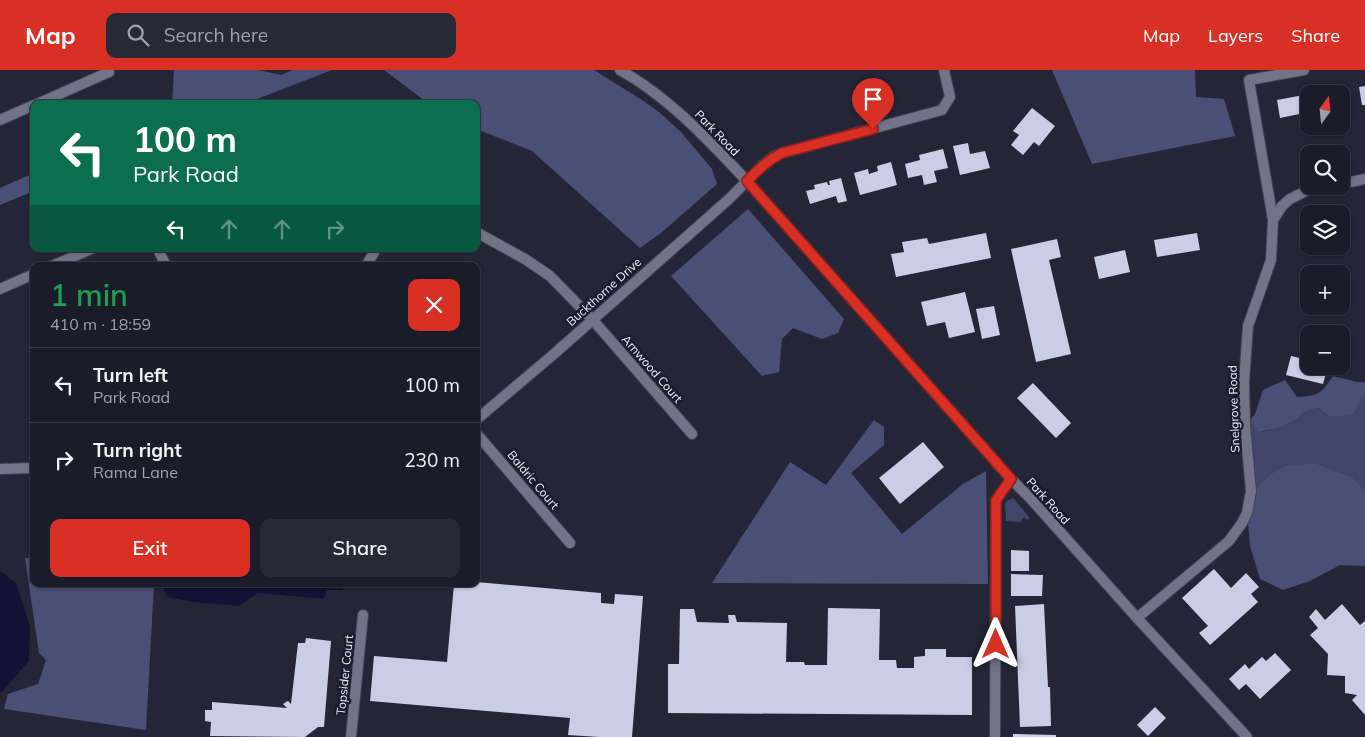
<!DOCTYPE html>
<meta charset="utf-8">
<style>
:root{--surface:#1b1c2a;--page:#282936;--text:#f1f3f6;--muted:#a0a1a8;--line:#393a47;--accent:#d93025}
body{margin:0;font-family:Mulish,sans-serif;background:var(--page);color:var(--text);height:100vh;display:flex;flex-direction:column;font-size:19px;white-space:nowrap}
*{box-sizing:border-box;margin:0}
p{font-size:16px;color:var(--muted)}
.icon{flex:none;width:28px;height:28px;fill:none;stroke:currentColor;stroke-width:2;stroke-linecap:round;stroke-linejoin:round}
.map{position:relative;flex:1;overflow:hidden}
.panel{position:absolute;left:30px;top:192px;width:450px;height:325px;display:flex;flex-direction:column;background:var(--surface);border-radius:10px;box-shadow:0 1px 4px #0004,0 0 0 1px var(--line)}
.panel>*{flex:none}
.banner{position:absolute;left:30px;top:30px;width:450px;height:152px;border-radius:10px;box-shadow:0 1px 4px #0004,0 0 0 1px var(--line);background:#0b6e4f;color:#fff;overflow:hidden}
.needle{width:32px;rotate:15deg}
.buttons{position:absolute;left:1300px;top:15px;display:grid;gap:10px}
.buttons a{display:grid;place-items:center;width:50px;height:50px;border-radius:10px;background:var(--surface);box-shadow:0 1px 4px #0004,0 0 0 1px var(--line);font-size:25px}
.pin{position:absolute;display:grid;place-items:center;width:42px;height:42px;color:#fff;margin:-51px -21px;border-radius:50% 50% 50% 0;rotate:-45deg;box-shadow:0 0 5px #0007}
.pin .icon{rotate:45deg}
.me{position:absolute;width:55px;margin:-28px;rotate:0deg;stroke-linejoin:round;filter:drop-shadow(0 0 4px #0008)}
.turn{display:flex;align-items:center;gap:18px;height:105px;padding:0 20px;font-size:22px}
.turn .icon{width:65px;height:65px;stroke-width:2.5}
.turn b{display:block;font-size:35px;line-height:42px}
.lanes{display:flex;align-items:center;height:48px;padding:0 20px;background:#0003;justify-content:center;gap:25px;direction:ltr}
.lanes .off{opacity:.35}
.round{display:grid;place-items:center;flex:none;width:52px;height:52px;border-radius:10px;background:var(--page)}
.summary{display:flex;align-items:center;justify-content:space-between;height:85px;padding:0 20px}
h1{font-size:30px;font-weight:600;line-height:38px;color:#1e9e55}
.button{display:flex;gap:10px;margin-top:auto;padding:10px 20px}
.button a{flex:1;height:58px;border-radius:10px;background:var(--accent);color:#fff;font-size:20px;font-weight:600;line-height:58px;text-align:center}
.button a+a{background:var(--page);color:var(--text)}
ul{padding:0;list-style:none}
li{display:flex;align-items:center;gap:15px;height:75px;padding:0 20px;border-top:1px solid var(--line)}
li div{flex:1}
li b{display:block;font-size:19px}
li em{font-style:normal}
header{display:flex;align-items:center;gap:30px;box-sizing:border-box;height:70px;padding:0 25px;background:var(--accent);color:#fff}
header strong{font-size:24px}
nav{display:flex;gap:28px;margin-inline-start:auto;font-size:18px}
.search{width:350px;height:45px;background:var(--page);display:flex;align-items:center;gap:12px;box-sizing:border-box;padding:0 18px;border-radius:10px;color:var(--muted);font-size:19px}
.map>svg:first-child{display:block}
.green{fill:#414569}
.forest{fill:#4a4f75}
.water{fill:#121334}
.building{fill:#c9cde5}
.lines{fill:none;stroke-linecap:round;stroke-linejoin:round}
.street-casing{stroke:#404254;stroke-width:12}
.street{stroke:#717487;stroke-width:10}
.route-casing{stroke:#8d1f18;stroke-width:12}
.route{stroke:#d93025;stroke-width:9}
.labels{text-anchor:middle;stroke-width:5;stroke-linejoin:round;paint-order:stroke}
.street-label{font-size:12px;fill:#eff1fd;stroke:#1a1d2e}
</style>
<header>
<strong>Map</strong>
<div class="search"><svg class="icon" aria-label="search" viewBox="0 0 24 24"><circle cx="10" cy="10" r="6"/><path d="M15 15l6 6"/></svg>Search here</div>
<nav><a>Map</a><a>Layers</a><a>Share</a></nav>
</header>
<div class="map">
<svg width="1365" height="667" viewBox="0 0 1365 667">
<rect width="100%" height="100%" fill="#242638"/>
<g class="green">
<polygon points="1362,328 1365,329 1365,420 1353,408 1250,427 1249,351 1260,362 1283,357 1298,348 1304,342 1318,338 1331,347"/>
<polygon points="1013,428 1030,448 1027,450 1024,447 1020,452 1006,451 1005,434 1007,431"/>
</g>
<g class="forest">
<polygon points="174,0 258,0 281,5 293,0 332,0 244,34 172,34"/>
<polygon points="384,0 594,0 642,30 659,42 681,62 712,99 717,114 661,163 640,178 532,81 476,59 476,34 429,34"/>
<polygon points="1052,0 1195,0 1196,27 1224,29 1235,66 1092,94"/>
<polygon points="34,103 34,121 0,135 0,118"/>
<polygon points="748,139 844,249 838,263 822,269 793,258 782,269 779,302 762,306 671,206"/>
<path d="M1333,306L1357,312H1365V329L1362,328L1353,344L1331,347L1318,338L1304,342L1298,348L1283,357L1259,362L1249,351L1255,344L1263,320L1285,310L1297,327C1319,326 1321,324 1333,306Z"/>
<polygon points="874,350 884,357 884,375 851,403 902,464 963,414 986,401 988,514 712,513 790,392 826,415"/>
<polygon points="1314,393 1353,408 1365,420 1365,496 1340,495 1310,511 1283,520 1260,509 1250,476 1247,443 1250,427 1261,413 1273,403 1286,396"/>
<polygon points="25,488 34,488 34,514 154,514 146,660 4,639 8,624 38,614 46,590 39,583"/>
</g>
<g class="water">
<polygon points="0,502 2,502 16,513 30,556 29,591 2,622 0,622"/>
<polygon points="164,514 344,514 343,520 327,520 324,529 258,523 239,536 194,532 167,527 163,518"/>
</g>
<g class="building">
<polygon points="1365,16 1365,35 1362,35 1359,17"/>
<polygon points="1336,19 1337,24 1314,24 1314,23"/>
<polygon points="1309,24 1309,42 1280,48 1277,30"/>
<polygon points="1032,38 1055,56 1039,76 1034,72 1023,85 1011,75 1019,65 1013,61"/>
<polygon points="968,73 970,84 985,81 990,98 960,105 953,76"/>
<polygon points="943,79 948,98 934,101 937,112 924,115 922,105 908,108 905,94 920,90 919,85"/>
<polygon points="891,92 897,115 860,125 854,103 868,99 869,104 878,101 877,96"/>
<polygon points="841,108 847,131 838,133 836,126 810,134 806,121 815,119 814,115 827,112 828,115 830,115 829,111"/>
<polygon points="986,163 991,188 896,207 891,184 904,182 902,172 927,168 929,174"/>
<polygon points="1197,163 1200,180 1157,187 1154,170"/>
<polygon points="1057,169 1061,187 1049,190 1071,284 1036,292 1011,179"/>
<polygon points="1125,180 1130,202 1099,209 1094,187"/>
<polygon points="965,222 975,262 949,268 945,252 927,256 921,232"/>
<polygon points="994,236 1000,265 982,269 976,239"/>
<polygon points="1291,286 1309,290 1309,296 1328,296 1323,314 1286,305"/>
<polygon points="1033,313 1071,353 1056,368 1017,328"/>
<polygon points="923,372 944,397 900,434 879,408"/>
<polygon points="1011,480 1029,481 1029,501 1011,501"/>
<polygon points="1214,499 1231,518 1246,503 1259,517 1251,524 1258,532 1210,575 1199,563 1208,556 1182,528"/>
<polygon points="1011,504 1043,505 1042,526 1011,526"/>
<polygon points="476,512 601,523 601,533 614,534 615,524 643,526 632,667 599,667 568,665 570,648 370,631 374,586 447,592 454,514 476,514"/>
<polygon points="1044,534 1048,617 1050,617 1051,656 1020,657 1015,536"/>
<polygon points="1342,534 1360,555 1365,551 1365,645 1352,630 1357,625 1345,623 1345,606 1327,605 1328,584 1310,565 1318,558 1309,547 1316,539 1325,550"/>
<polygon points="828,538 880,539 879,590 896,590 897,598 914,598 914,587 925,586 925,579 946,579 946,587 972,587 972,645 668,643 668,594 679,594 680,539 694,539 697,552 729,553 728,545 735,545 737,552 787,553 786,592 804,592 805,595 827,595"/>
<polygon points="306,568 331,571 324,657 318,657 305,667 210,666 211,652 205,651 205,640 212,640 212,632 287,638 283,634 286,632 288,631 291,634 298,573 305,573"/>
<polygon points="1275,583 1291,600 1260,629 1246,614 1239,620 1229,609 1245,594 1249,599 1262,587 1266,591"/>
<polygon points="1155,637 1166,648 1148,666 1137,655"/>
<polygon points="1013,664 1056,665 1056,667 1013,667"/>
</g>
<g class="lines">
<defs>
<g id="street">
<path d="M620,0C670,28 708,70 747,111L1011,409L1030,428L1137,548L1247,667"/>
<polyline points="37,34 109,2"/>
<polyline points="0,50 34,35"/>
<polyline points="1341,114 1365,109"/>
<polyline points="1273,150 1249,10 1304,0"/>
<polyline points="476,162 525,189 550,206 592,249 692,364"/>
<polyline points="158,179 166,196"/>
<polyline points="52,196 91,179"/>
<polyline points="366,196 376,179"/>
<polyline points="0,219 34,204"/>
<polyline points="476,350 554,284 729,129 764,94 773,87 782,83 942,40 950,27 944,0"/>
<polyline points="476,363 570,473"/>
<polyline points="0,399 34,398"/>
<polyline points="1137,548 1229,471 1242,453 1247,443 1251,421 1245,356 1244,312 1248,256 1271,190 1273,150 1282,136 1290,129 1310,119 1326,116"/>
<polyline points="351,667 363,545"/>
<polyline points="995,667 996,430 1011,409"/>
</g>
</defs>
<use href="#street" class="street-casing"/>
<use href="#street" class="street"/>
</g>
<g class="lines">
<defs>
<path id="route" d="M873,59L782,83C768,90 758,100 747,111L1011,409L996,430V574"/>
</defs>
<use href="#route" class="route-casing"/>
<use href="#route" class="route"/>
</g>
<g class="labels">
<g class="street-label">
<text transform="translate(717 63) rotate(46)" y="4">Park Road</text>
<text transform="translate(604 222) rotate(-42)" y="4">Buckthorne Drive</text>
<text transform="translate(652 299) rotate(49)" y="4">Arnwood Court</text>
<text transform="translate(1234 339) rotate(-92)" y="4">Snelgrove Road</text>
<text transform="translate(533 410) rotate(50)" y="4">Baldric Court</text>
<text transform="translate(1048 431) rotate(48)" y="4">Park Road</text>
<text transform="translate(345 605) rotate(-84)" y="4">Topsider Court</text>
</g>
</g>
</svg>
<div class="buttons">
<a><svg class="needle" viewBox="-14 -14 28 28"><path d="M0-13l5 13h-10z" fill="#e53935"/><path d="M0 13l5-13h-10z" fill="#a0a1a8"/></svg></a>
<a><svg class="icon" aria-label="search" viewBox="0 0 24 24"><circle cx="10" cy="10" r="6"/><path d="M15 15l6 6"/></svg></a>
<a><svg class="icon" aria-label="layers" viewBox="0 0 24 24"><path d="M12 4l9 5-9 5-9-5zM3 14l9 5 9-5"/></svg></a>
<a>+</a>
<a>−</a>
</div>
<div class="pin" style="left:873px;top:59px;background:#d93025"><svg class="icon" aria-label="arrive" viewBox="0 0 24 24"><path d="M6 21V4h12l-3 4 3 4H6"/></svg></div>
<svg class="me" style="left:996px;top:574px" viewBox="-20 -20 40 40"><path d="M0-17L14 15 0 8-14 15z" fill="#d93025" stroke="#fff" stroke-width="4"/></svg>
<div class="banner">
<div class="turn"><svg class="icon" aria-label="left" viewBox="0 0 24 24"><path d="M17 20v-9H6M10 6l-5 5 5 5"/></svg><div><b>100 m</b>Park Road</div></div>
<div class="lanes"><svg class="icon" aria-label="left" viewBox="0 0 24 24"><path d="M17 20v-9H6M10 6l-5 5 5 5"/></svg><svg class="icon off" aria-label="ahead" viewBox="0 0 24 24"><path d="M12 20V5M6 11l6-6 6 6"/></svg><svg class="icon off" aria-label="ahead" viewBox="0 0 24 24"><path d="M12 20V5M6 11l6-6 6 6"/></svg><svg class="icon off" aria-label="right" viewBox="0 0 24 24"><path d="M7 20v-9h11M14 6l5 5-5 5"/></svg></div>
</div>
<section class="panel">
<div class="summary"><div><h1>1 min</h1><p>410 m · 18:59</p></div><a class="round" style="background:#d93025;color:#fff"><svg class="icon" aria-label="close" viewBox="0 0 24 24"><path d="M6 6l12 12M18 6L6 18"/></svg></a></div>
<ul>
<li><svg class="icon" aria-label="left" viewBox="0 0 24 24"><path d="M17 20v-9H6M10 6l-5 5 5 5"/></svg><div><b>Turn left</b><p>Park Road</p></div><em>100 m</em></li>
<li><svg class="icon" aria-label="right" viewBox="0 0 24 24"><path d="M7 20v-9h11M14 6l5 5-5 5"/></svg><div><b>Turn right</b><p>Rama Lane</p></div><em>230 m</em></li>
</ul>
<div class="button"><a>Exit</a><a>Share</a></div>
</section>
</div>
